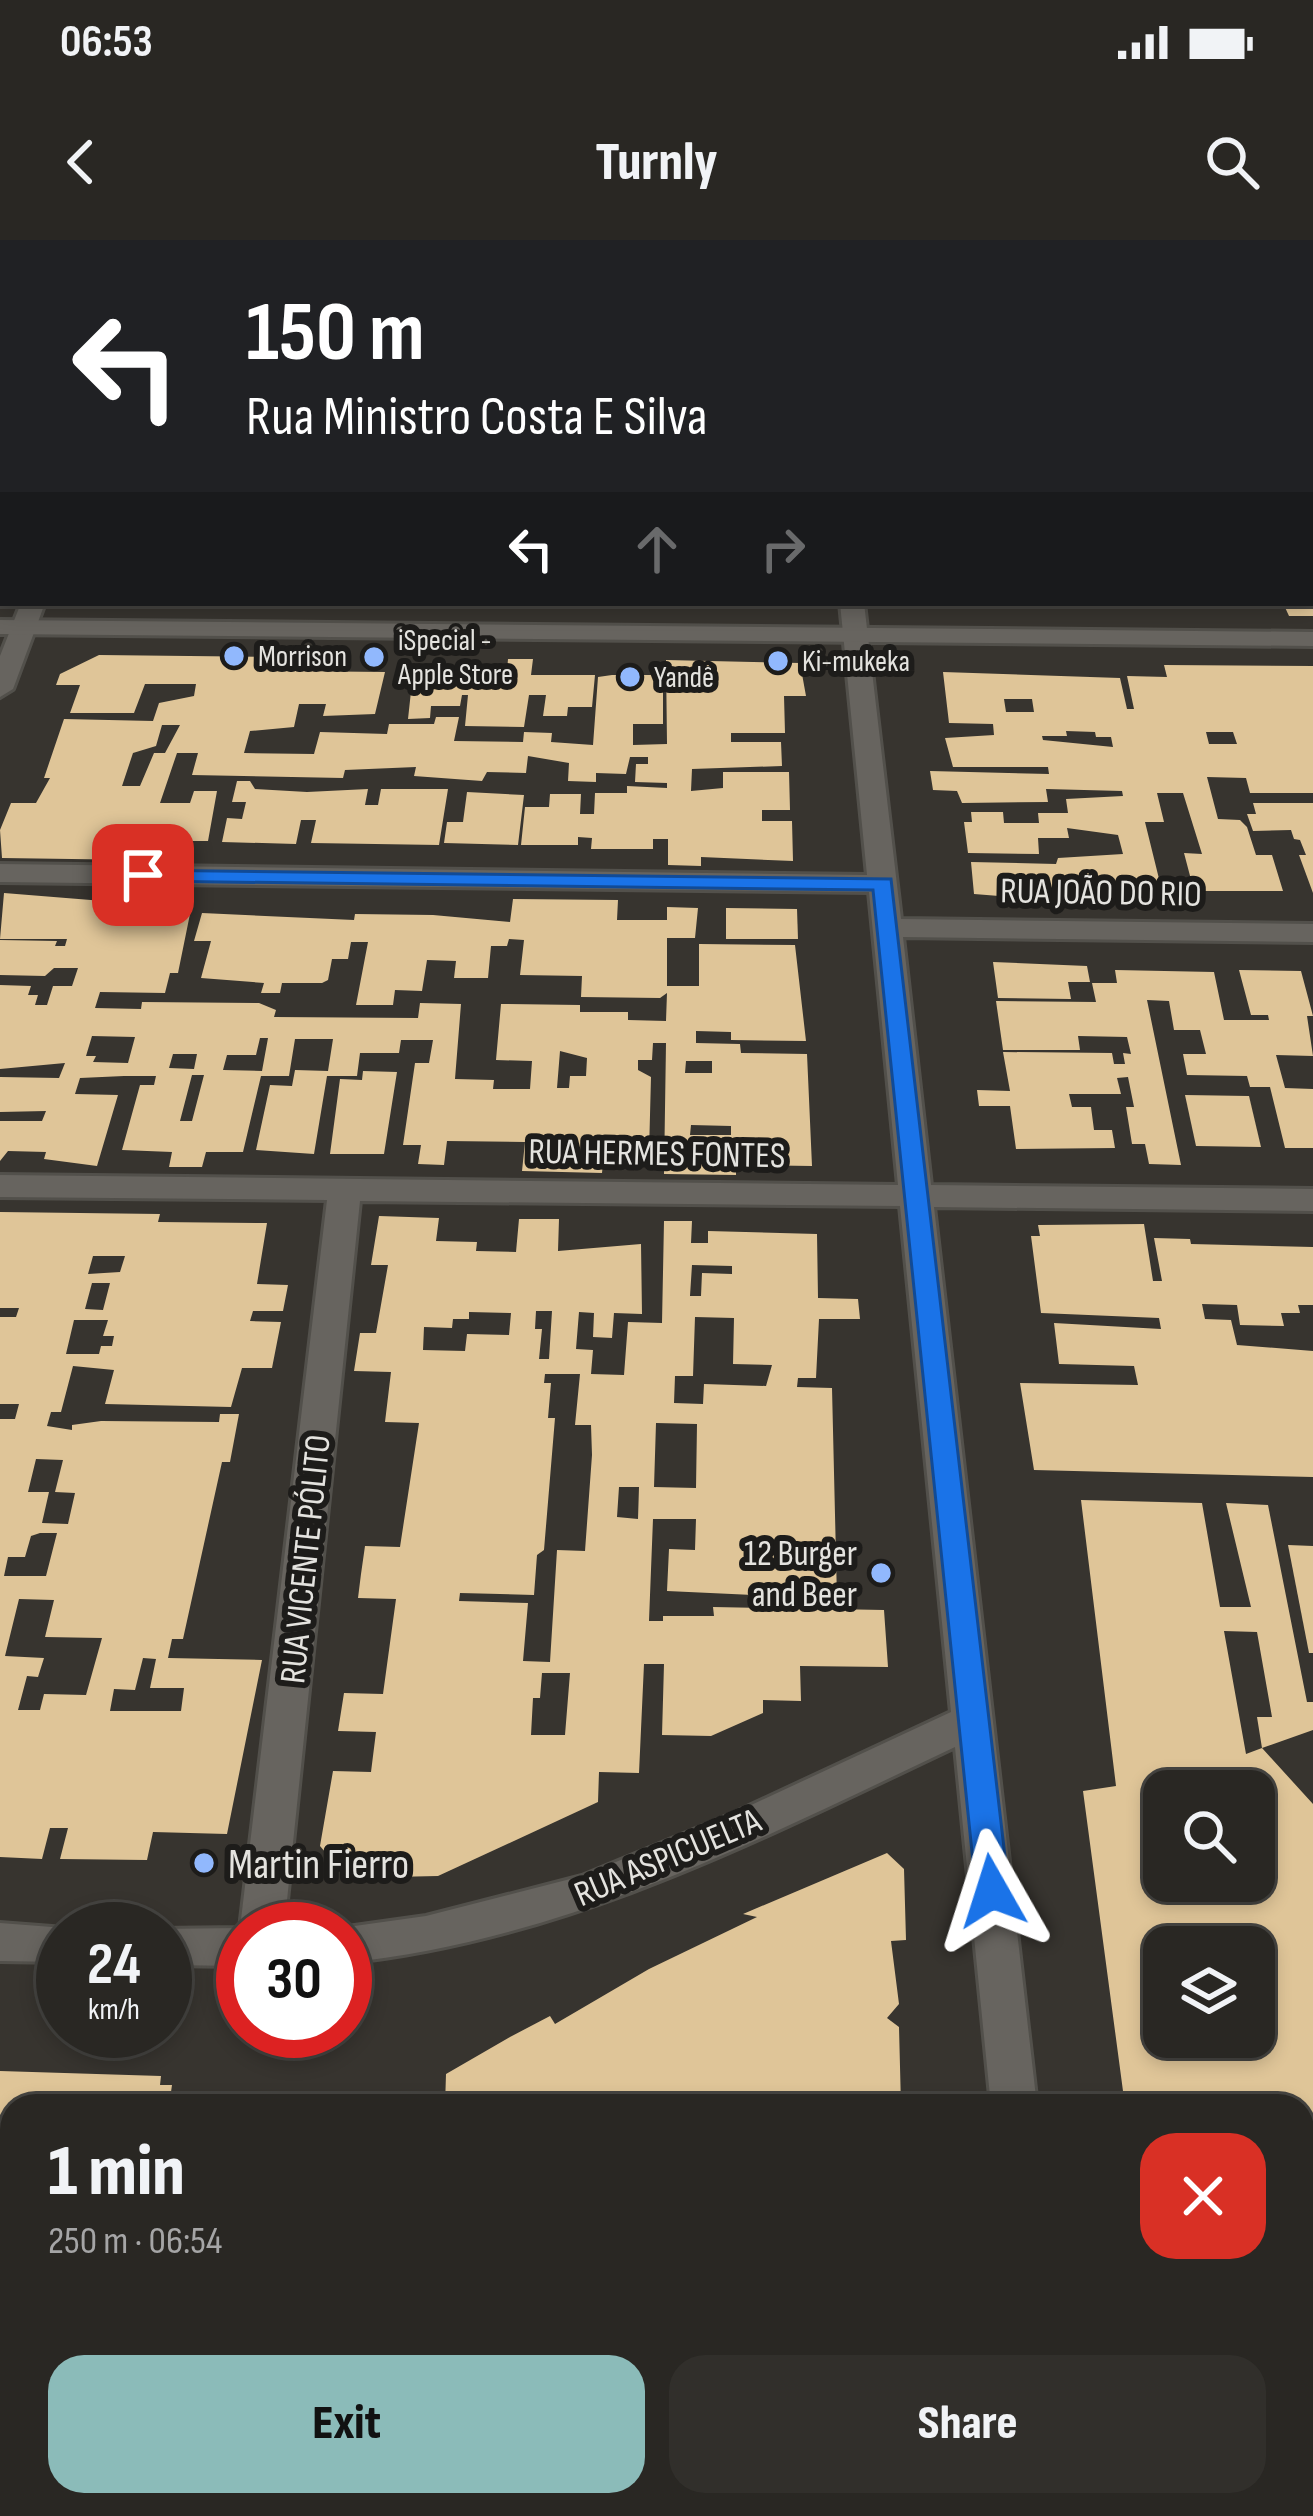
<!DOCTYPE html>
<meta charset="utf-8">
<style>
:root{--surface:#292723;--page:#312f2b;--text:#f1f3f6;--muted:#a5a5a6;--line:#454441;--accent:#8bbbb9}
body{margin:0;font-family:"Sofia Sans Condensed",sans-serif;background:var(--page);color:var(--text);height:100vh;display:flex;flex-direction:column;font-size:45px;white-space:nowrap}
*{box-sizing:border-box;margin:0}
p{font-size:39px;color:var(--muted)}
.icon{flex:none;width:66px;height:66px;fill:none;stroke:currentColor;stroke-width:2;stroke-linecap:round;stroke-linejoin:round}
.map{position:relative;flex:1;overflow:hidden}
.drawer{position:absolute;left:0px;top:1854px;width:1314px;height:423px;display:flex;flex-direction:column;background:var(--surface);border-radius:36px 36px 0 0;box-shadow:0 6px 18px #0003,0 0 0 3px var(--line)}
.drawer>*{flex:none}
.top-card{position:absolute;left:0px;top:0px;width:1314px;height:366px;box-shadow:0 6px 18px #0003,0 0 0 3px var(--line);background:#202124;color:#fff;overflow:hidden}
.buttons{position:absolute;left:1143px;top:1530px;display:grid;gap:24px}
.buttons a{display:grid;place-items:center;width:132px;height:132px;border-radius:24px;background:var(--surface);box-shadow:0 6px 18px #0003,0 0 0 3px var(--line);font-size:60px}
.speed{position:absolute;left:36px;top:1662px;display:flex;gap:24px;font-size:60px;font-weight:700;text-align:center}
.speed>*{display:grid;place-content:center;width:156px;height:156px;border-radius:50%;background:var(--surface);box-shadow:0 6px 18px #0003,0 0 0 3px var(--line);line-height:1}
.speed small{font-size:30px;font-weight:400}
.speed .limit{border:18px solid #d22;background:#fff;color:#111}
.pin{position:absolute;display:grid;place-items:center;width:102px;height:102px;color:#fff;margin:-51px;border-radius:24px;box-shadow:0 6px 18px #0006}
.me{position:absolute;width:132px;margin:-66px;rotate:354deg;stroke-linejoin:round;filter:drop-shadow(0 0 9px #0008)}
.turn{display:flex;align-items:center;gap:42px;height:252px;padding:0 48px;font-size:54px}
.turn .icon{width:156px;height:156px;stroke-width:2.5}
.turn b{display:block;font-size:84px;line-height:102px}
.lanes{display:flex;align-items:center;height:114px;padding:0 48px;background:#0003;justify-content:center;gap:60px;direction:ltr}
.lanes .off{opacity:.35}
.round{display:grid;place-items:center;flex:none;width:126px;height:126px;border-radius:36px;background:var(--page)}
.overview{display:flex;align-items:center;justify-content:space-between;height:204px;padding:0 48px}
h1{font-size:72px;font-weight:800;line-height:90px}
.primary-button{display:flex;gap:24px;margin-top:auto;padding:24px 48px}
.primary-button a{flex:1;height:138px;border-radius:36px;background:var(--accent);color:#111;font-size:48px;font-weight:800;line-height:138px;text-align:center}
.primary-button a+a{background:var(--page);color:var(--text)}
.status{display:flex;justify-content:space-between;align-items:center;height:84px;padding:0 60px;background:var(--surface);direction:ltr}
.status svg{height:33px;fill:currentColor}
header{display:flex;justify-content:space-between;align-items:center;height:156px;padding:0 48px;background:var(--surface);font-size:54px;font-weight:800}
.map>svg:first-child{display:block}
.green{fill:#665536}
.building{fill:#dfc598;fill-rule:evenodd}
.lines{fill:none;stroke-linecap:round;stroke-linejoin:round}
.lane-casing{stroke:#52504b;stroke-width:6}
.street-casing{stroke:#52504b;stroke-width:6}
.secondary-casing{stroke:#52504b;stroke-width:6}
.lane{fill:#67645f;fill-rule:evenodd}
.street{fill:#67645f;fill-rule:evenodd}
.secondary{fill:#67645f;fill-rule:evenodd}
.route{fill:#1a73e8;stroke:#114b97;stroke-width:3}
.poi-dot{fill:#91b8fd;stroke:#1d1c1a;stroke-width:4.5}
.labels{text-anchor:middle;stroke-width:12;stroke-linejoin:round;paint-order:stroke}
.far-poi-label{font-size:30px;fill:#e4e3df;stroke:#1d1c1a;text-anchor:start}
.street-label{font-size:36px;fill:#e4e3df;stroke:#1d1c1a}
.poi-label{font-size:36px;fill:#e4e3df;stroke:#1d1c1a;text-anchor:end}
.near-poi-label{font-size:42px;fill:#e4e3df;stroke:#1d1c1a;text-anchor:start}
</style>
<div class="status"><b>06:53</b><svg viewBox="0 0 49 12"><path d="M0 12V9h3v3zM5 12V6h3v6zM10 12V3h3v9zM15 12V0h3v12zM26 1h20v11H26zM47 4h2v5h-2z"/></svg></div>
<header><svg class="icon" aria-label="back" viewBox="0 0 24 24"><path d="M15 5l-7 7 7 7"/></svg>Turnly<svg class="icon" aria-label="search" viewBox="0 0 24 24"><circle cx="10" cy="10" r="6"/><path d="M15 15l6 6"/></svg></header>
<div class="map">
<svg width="1313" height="2276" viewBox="0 0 1313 2276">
<rect width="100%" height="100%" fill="#37342f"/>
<polygon class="green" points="854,2265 1295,2265 1304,2276 848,2276"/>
<g class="building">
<polygon points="576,363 802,363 802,369 575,369"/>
<polygon points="1283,363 1313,363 1313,376 1289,376"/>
<path d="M99,415L291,417L288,431L385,432L375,474L323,476L326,464H299L294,487L250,491L244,513L314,514L320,492L387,494L389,484H434L436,477H459L454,501L523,502L524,492L552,493L551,502L593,505L598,437L612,435H663V484H633V505L667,504L666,420L800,423L806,456H784L785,493H731V502H781L782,526L692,529L691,551L723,548V532H789L790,570H762V581H792L793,621L701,617V626L668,625V599H653V609H591L592,598L578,597V605H521L525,567H549L550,554H581L580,574H594L595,553H627V546L667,548V543L635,542L636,524H648V517H630L626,534L596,533V542L568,541L569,523L528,516L526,533L487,532L482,541L414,536L416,527L345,530L343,538L192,535L198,513H177L160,563H190L194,551H217L208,601H148L141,620L2,618L0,590L11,563H36L50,538H44L64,479L153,481L159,463L194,456L196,444H145L134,473H70L80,445H56L60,434ZM162,485H180L165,513H154L140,546H122L133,513L156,506Z"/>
<polygon points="508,419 533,419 531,435 595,435 592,467 568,467 567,476 543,476 546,455 529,455 524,487 465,486 468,455 462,455 460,466 431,466 430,478 408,479 413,433 507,431"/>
<path d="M1164,425L1313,426V553H1250L1246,538L1207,537L1218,579L1240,580L1247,587L1256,615H1272L1283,651H1194L1184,613L1202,614L1183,553H1157L1164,582H1145L1162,651H1108L1112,665L974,654L971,622L1056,624L1058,618L1123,614L1118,595L1067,588L1069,598H1038L1039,614L968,613L964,582H972L971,572H1003L1004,583H1039L1038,573H1068L1066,559L1123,556L1122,551L1046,549L1048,562L962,563L957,551L933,550L930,531L1049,534L1048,527H953L945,498L994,495L993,484L949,483L943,432L1120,438L1127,469H1134L1127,436L1167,437ZM1004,459H1032L1034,472H1006ZM1066,491L1095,492L1096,497H1111L1113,507L1043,500L1042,496H1067ZM1206,492H1233L1237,504H1209Z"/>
<polygon points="237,541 250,541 255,549 307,552 368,549 365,565 378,565 381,549 448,549 439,605 311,603 316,580 301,580 296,604 222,602 227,578 242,579 246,562 232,562"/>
<polygon points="467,552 524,555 518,605 444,603 447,582 463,582"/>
<polygon points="1253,563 1313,563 1313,653 1299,615 1306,615 1300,600 1294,599 1291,590 1253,591 1247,574 1256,574"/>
<path d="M4,653L128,663L126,668L191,669L178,733H170L165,753L100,752L95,768L141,769L142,762L259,763L276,770L274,777L418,778L420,763L461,764L455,839L494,840L493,849H530L532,821L496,820L501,764L580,765V772H628V780L666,781L667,753L660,758L581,757L582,736L520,735L524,700L509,699L507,706H491L488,738H454L456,721L427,720L422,751L395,750L393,765H356L368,702H351L348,719H332L328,740L322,743H282L280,753H261L264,743L201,738L211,701H194L202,673L354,680L355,674L433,675L510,682L513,659L618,660L617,680H667V667L698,668L695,698H667V746H699V704L795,705L806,801L731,800V792L696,791V803L740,804L741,813L807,814L812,926L736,925V935L664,934L666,803H653L652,820H638V830L651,837L649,913H604L602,933L522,931L525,902L447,901L444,925L418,924L421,905H403L415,823H429L433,800H401L399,813H360L357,836H327L314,914L256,910L270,845L292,846L295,830L328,831L333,799H295L289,836H261L243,912H206L202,927H169L172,912L122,910L140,845H154L156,836H124L80,838L75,854L118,855L97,926L44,919L46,912L8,911L0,921V881H42L46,871L0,872V837L59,838L65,823L0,829V745L31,746L28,755H38L35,765H47L53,746H72L78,728H54L45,736L0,735V700L57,701L55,706H65L67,699H0ZM92,796L135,797L128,823L93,822L96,816H86ZM260,798H268L262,831L223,830L227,815H256ZM560,811L587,818L586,836H570L569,848H557ZM173,814H197L194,829L169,828ZM686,821H712V833H685ZM192,835H204L192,881H180ZM691,885L731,886V895H690Z"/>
<polygon points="726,668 797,669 798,699 726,699"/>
<polygon points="993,722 1087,726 1090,742 1068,742 1071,759 998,758"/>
<polygon points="1115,730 1214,732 1224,780 1269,780 1268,775 1251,775 1239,730 1301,731 1313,776 1307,776 1313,816 1276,815 1285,848 1313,849 1313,908 1285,908 1270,847 1250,847 1247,836 1187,835 1183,814 1206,814 1200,790 1174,790 1169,761 1147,760 1181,925 1149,924 1145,904 1132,904 1126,867 1134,867 1128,837 1117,838 1121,854 1069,854 1072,867 1091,867 1094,890 1112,890 1115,908 1016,909 1010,866 979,866 977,850 1010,851 1003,812 1112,813 1114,824 1125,824 1123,813 1131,814 1127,797 1078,796 1080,810 1003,810 996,761 1096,762 1092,743 1117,743"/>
<polygon points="363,831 397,832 384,914 330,914 340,839 362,840"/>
<polygon points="1185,855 1249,856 1261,907 1196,906"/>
<path d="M0,972L160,974L158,982L267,983L257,1044L288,1045L283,1071H253L250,1081L281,1082L272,1128H242L231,1167L105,1164L114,1130L73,1126L61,1172H51L47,1186L72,1190V1185L101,1181L219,1182L220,1174H239L230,1222H222L183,1399H172L168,1418L262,1420L227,1594L153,1592L147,1620L60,1619L68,1588H50L42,1619L0,1617V1179H15L19,1164H0V1077H16L19,1068H0ZM93,1016H125L120,1032L88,1034ZM92,1043H110L103,1070L85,1069ZM74,1080H108L103,1096H114L112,1106H101L99,1114H66ZM36,1219L63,1220L55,1252L75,1253L68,1284L42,1283L49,1252H28ZM40,1293H57L46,1336H4L8,1317H25L31,1296ZM19,1359L54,1360L45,1397L102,1398L86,1455L44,1454L40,1470H18L27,1436L38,1437L44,1418L5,1416ZM143,1418L156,1419L150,1448H184L181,1471H110L114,1449L135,1450Z"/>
<path d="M379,976L439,978L436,1001L477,1002L476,1011L516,1012L519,979H559L558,1011L641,1004L642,1074L614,1073L612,1098L593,1097L594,1073L579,1072L576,1109L593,1110L591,1134L624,1135L628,1082L662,1083L664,981H692L691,1003H708V991L817,994L818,1058L858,1059L860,1079H819L816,1138H798L797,1147L832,1148L837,1359L667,1351L669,1309L695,1310L696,1279H653L649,1381H663V1376H714L713,1367L884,1370L888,1427L800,1426L801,1461L763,1460V1473L711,1496L662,1495L664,1424H644L639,1533L599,1532L598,1562L438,1636L347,1638L320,1606L333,1531L371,1532L376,1492L338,1491L344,1453L383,1454L396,1359L358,1358L361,1334L365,1306L400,1307L419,1183L385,1182L391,1132L354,1131L360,1093H376L388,1025H371ZM692,1025L732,1026V1034L702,1033L701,1056H690ZM536,1071H552L549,1119H539L542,1089H535ZM469,1072L511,1073L509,1095L467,1094L465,1111L423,1110L424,1087L452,1088L453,1079H469ZM695,1077L734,1078L733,1124L772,1125L766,1146L704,1144L703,1164L674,1163L675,1136H693ZM545,1134H580L575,1185H591L592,1215L585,1311L557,1310L550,1422L523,1421L528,1363L459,1361L460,1353L534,1355L537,1315L544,1310L555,1178H548L551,1143H544ZM656,1183L697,1184L696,1248L654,1247ZM619,1247H639L638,1279L617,1277ZM542,1433H570L565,1495H531L533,1458H540Z"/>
<polygon points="1144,984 1153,1041 1162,1041 1154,998 1190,999 1191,1004 1313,1007 1313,1065 1298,1065 1300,1073 1281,1073 1284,1086 1240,1085 1237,1065 1202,1064 1205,1079 1231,1080 1237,1105 1313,1111 1313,1237 1034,1230 1020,1143 1138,1145 1134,1126 1059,1124 1054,1083 1161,1089 1159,1078 1041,1073 1031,996 1040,996 1038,985"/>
<path d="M1081,1260L1202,1263L1220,1367H1251L1226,1263L1268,1265L1307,1462H1313V1490L1262,1508L1257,1477H1272L1257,1392L1224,1391L1246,1514L1262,1508L1313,1564V1894L1303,1929L1302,1866H1125L1083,1551L1116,1546ZM1164,1551H1254V1641H1164ZM1164,1707H1254V1797H1164Z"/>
<polygon points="1288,1305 1313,1306 1313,1413 1309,1413"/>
<polygon points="887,1613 904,1629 906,1700 891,1701 899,1764 887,1778 899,1787 901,1866 445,1866 446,1834 510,1797 550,1776 555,1784 649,1729 757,1677 743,1674"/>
<polygon points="0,1831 161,1836 160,1845 172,1845 169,1866 12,1866 12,2265 146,2265 145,2276 0,2276"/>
<polygon points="258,2265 497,2265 498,2268 495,2276 252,2276"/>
</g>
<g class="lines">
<defs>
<g id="lane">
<rect x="1311" y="206" width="2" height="10"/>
<rect x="1311" y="242" width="2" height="10"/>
</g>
<g id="street">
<polygon points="177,0 197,0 176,3"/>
<polygon points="788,0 808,0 809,3 789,3"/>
<polygon points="21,363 45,363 13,449 0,457 0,416"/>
<path d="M840,363H864L901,679L1313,684V702L903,697L931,945L1313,949V971L934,967L1037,1866H991L955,1507C756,1601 566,1700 345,1723V1689H333L426,1676L582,1636L732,1574L951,1472L900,966L360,961L284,1689H243V1726L165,1725V1689H158L240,1688L327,960L0,957V935L898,945L869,652L0,642V624L867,635Z"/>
<polygon points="0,1683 78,1689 63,1689 63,1722 0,1721"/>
<polygon points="1302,2105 1313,2109 1313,2165 1302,2161"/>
<polygon points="671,2265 723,2265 719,2276 667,2276"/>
</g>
<polygon id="secondary" points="0,380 1313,392 1313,406 0,394"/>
</defs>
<use href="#lane" class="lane-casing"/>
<use href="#street" class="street-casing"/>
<use href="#secondary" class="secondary-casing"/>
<use href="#lane" class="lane"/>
<use href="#street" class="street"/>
<use href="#secondary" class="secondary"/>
</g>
<polygon class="route" points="135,630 891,639 1009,1651 1004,1661 981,1661 976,1651 873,650 143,641 132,635"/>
<g class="poi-dot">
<circle cx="234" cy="416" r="12"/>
<circle cx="374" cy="417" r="12"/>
<circle cx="778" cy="421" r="12"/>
<circle cx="630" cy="437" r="12"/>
<circle cx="881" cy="1333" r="12"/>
<circle cx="204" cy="1623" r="12"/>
</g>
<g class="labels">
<g class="far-poi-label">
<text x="398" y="410">iSpecial -<tspan x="398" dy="34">Apple Store</tspan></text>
<text x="258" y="426">Morrison</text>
<text x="802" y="431">Ki-mukeka</text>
<text x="654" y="447">Yandê</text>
</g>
<g class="street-label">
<text transform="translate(1101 651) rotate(1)" y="13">RUA JOÃO DO RIO</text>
<text transform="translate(657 912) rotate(1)" y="13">RUA HERMES FONTES</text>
<text transform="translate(304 1319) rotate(-84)" y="13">RUA VICENTE PÓLITO</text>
<text transform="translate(667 1616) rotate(-23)" y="13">RUA ASPICUELTA</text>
</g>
<g class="poi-label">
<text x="857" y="1325">12 Burger<tspan x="857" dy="41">and Beer</tspan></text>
</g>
<g class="near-poi-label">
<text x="228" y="1638">Martin Fierro</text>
</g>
</g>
</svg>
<div class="buttons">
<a><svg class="icon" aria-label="search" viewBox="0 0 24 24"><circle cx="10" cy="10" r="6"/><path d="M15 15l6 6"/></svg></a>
<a><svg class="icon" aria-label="layers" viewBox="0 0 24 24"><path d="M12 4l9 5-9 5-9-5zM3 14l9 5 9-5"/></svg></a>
</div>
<div class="speed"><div>24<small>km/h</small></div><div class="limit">30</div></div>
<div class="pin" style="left:143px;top:635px;background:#d93025"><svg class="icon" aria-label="arrive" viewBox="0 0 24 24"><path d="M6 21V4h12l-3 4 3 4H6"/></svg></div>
<svg class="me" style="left:992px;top:1651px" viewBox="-20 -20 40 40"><path d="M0-17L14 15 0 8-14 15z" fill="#1a73e8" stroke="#fff" stroke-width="4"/></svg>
<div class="top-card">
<div class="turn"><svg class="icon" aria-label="left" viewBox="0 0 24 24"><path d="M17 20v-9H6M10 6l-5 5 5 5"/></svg><div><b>150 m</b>Rua Ministro Costa E Silva</div></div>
<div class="lanes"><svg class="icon" aria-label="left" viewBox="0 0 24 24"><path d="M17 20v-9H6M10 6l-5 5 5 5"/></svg><svg class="icon off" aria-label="ahead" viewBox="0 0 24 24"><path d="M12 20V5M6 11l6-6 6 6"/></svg><svg class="icon off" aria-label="right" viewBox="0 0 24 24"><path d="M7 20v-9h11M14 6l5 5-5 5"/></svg></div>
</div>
<section class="drawer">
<div class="overview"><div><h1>1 min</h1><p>250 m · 06:54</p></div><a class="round" style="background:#d93025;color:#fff"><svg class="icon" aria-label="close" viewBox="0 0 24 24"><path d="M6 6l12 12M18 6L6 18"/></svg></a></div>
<div class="primary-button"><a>Exit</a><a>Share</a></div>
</section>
</div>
